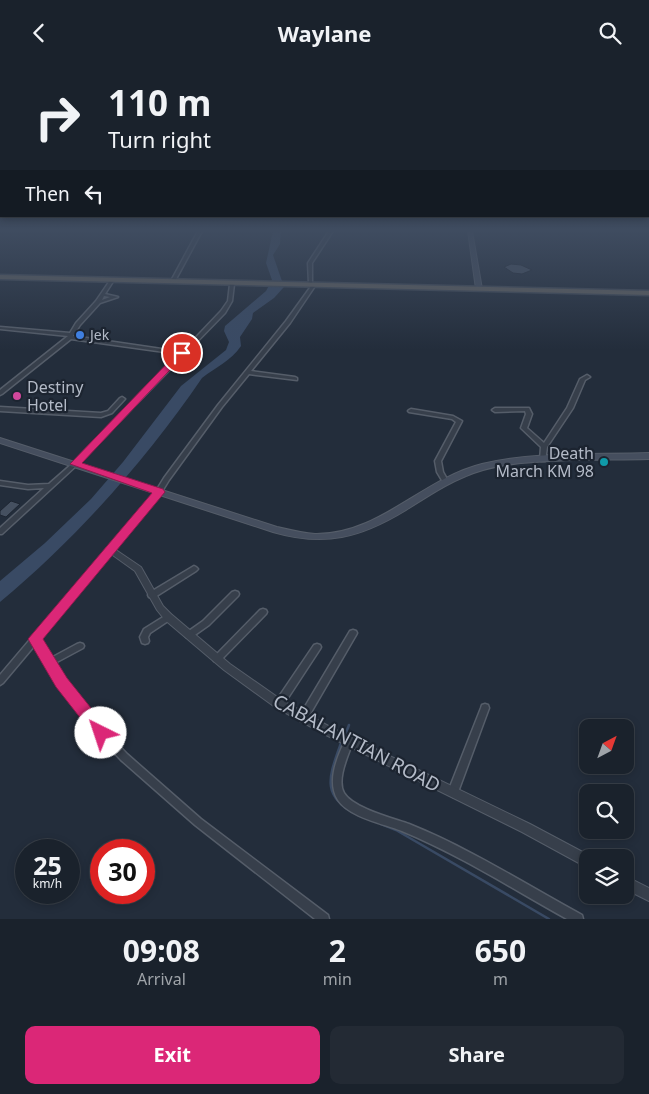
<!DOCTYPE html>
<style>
:root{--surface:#1a222c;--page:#232a34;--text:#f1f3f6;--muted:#9fa4a9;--line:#383f48;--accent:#db2777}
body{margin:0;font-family:"Noto Sans",sans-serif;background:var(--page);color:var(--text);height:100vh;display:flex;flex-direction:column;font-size:19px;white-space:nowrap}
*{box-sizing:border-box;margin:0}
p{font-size:16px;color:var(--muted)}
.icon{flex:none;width:28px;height:28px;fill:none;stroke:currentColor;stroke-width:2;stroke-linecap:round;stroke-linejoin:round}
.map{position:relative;height:854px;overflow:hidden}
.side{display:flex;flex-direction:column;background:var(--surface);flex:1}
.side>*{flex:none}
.hud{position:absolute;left:0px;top:0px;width:650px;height:152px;box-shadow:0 2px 8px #0003,0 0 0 1px var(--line);background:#1a222c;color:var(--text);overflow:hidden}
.needle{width:32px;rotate:41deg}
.fabs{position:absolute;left:579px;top:654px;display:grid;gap:10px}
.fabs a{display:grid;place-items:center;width:55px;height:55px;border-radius:10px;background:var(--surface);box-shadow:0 2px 8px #0003,0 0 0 1px var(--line);font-size:25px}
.speed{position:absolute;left:15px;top:774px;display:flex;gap:10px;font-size:25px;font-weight:700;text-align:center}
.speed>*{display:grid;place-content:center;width:65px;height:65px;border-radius:50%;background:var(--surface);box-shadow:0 2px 8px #0003,0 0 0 1px var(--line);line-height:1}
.speed small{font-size:12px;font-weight:400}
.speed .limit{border:8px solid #d22;background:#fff;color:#111}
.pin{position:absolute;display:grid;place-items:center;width:42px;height:42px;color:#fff;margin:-21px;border:2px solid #fff;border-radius:50%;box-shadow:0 1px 5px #0007}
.me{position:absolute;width:55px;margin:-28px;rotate:319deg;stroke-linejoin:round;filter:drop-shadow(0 0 4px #0008)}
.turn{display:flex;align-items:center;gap:18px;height:105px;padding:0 25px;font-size:22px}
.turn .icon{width:65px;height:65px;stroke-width:2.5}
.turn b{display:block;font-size:35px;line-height:42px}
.then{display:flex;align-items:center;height:48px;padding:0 25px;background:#0003;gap:10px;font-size:19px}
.eta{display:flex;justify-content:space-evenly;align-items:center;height:85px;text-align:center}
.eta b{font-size:30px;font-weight:700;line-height:35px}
.button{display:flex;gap:10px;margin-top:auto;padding:10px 25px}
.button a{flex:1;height:58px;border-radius:10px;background:var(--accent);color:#fff;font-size:20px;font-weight:700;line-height:58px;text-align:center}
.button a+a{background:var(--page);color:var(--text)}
header{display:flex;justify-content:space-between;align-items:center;height:65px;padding:0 25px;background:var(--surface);font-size:22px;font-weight:700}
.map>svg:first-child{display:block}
.water{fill:#394a64}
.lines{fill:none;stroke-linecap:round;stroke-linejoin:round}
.stream{stroke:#394a64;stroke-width:2.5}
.building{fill:#455060;stroke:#1e2632}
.minor-casing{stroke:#555d69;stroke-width:3}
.tertiary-casing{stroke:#555d69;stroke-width:2}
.secondary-casing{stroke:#555d69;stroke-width:2}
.trunk-casing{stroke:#424a56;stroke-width:3}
.minor{fill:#373f4b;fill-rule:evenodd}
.tertiary{fill:#373f4b;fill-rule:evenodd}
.secondary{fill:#454e5e;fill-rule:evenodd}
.trunk{fill:#636260;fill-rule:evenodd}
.route{fill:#db2777;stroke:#8e194d}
.shop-dot{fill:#3f7fe0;stroke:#1c2430;stroke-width:2}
.hotel-dot{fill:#d1479c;stroke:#1c2430;stroke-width:2}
.culture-dot{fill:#0f9aa8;stroke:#1c2430;stroke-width:2}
.labels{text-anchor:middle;stroke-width:4.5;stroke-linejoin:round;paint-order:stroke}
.far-poi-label{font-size:14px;fill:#b3bac7;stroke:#1c2430;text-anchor:start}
.poi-label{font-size:16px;fill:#b3bac7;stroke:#1c2430;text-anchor:start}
.near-street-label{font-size:19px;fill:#b3bac7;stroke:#1c2430}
</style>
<header><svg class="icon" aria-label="back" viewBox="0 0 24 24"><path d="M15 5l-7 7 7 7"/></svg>Waylane<svg class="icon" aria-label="search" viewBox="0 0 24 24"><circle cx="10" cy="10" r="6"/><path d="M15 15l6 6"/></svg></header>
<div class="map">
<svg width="649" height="854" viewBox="0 0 649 854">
<rect width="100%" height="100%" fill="#232d3b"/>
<path class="water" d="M273,166H281L280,179L273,190L284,222L274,233L253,248L252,254L240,272L241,281C231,296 216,302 202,313C147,394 76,474 0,537V516L45,478L91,434L123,397L181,321L226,285L229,277L224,266L225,261L266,226L272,215L266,198Z"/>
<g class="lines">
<g class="stream">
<polyline points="346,668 349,660"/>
<path d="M341,678C329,712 320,731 358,750"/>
<polyline points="381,759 396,765 549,854"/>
</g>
</g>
<g class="building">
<polygon points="511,199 521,200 532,205 522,209 513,208 504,202"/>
<polygon points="11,436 20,439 6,452 0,450 0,446"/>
</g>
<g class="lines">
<defs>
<g id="minor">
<polygon points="198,166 202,166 175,216 172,217 171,216"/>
<polygon points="329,166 333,166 312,198 312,218 309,219 308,198"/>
<path d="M111,214L114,215L105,229L118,232L100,238L80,260L73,271L182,287L221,246L228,236L230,219L232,218L234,219L232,236L225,248L77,400L2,469H0V463L44,423L28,424L0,420V416L28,420L49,419L73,398L179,289L71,274L2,329L0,330V325L68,271L0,264V262L70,268L76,258L96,236ZM104,231L110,232L102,235Z"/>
<polygon points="312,220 315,221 290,258 251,306 295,312 297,313 297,315 249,309 222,342 169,415 161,428 40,575 51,593 77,579 80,578 83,579 84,581 83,583 55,598 65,614 93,653 127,689 201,754 328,850 329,854 315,854 195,760 121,695 87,659 59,620 35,580 3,618 0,620 0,610 156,426 164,413 218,340 286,256"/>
<polygon points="587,310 590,312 585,315 573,343 547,382 545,396 541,396 540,395 541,382 521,363 526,349 525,346 495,347 492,345 495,343 529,343 532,349 527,363 544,378 567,343 580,314"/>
<polygon points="122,332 125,334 112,348 101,352 0,346 0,342 101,348 108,346 120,333"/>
<polygon points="411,344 453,351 462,356 441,396 443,407 448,416 447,417 445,418 443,417 437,407 435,396 456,357 452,354 409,347 408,346 409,345"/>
<polygon points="194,501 196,502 198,504 196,506 155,532 152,533 149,532 148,530 149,528"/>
<polygon points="235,526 238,527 239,529 238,531 209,560 192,572 189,573 186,572 185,570 186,568 203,556 232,527"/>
<polygon points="263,544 266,545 267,547 266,549 220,596 217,597 214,596 213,594 214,592 260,545"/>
<polygon points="168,549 171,550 172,552 171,554 150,568 148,572 149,576 148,578 145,579 142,578 140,572 144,564"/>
<polygon points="353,565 356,566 357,568 356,570 306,656 303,657 300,656 299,653 300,650 350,566"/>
<polygon points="317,579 320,580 321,582 320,584 282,642 279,643 276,642 275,639 276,636 314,580"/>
<polygon points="485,639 488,640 489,643 458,727 456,730 453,732 450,730 448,727 481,643 482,640"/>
<path d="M349,672L352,673L353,676C349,689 336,714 344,728C353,743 392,753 409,759C469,783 525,819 582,850L583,854H567C513,824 460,790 402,766C384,759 349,752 338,735C326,716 338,691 346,673Z"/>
</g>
<g id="tertiary">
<polygon points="110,481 141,502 163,541 171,549 230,599 283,636 332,663 530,759 592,792 588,792 588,803 522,767 324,669 275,642 224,605 165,555 157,545 135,506 107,486 106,484 107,482"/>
<polygon points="625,811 649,823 649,836 625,824"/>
</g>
<g id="secondary">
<polygon points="468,166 472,166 482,224 479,226 476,224"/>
<path d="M0,373L277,462C290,465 302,468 315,469C379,470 422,414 482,399C536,386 594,390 649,388V394C611,395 573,394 535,397C518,398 500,400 483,405C455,413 431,429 406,445C360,473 325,482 273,467L0,378Z"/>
</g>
<polygon id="trunk" points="0,210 649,226 649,230 0,214"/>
</defs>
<use href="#minor" class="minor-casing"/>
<use href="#tertiary" class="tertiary-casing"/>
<use href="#secondary" class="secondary-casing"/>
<use href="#trunk" class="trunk-casing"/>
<use href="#minor" class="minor"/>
<use href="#tertiary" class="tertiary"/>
<use href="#secondary" class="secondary"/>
<use href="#trunk" class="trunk"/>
</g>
<linearGradient id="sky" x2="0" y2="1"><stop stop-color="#131920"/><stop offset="0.58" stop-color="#3f4c60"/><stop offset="1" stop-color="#3f4c60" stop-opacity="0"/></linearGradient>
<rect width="649" height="285" fill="url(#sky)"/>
<polygon class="route" points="179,286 186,288 82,398 163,424 165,427 43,574 67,613 107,663 109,668 107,673 101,675 96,673 56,622 28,574 152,428 70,399"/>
<circle class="shop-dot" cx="80" cy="270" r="5"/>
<circle class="hotel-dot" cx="17" cy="331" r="5"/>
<circle class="culture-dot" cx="604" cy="397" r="5"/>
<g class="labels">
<g class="far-poi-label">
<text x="90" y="275">Jek</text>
</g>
<g class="poi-label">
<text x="27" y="328">Destiny<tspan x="27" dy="18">Hotel</tspan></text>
<text x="594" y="394" text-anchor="end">Death<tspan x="594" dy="18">March KM 98</tspan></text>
</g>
<g class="near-street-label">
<text transform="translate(357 678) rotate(28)" y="7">CABALANTIAN ROAD</text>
</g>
</g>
</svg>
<div class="fabs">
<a><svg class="needle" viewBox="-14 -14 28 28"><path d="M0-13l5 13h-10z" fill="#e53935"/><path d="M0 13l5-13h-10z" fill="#9fa4a9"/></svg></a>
<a><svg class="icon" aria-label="search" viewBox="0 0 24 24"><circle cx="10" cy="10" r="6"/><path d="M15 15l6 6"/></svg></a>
<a><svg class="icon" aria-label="layers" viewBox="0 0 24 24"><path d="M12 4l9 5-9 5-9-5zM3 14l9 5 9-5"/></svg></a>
</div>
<div class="speed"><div>25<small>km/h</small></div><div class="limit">30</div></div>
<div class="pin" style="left:182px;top:288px;background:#d93025"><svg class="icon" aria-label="arrive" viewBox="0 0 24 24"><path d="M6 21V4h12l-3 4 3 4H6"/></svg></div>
<svg class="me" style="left:101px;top:668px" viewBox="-20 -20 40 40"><circle r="19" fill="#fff"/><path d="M0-13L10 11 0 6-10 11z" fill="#db2777"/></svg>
<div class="hud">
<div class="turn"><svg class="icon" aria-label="right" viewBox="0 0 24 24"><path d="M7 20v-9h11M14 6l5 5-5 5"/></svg><div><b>110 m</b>Turn right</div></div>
<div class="then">Then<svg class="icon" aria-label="left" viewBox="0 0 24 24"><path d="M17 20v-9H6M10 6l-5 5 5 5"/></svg></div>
</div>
</div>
<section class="side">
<div class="eta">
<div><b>09:08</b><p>Arrival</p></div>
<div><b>2</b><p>min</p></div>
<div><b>650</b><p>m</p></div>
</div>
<div class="button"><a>Exit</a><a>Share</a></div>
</section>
